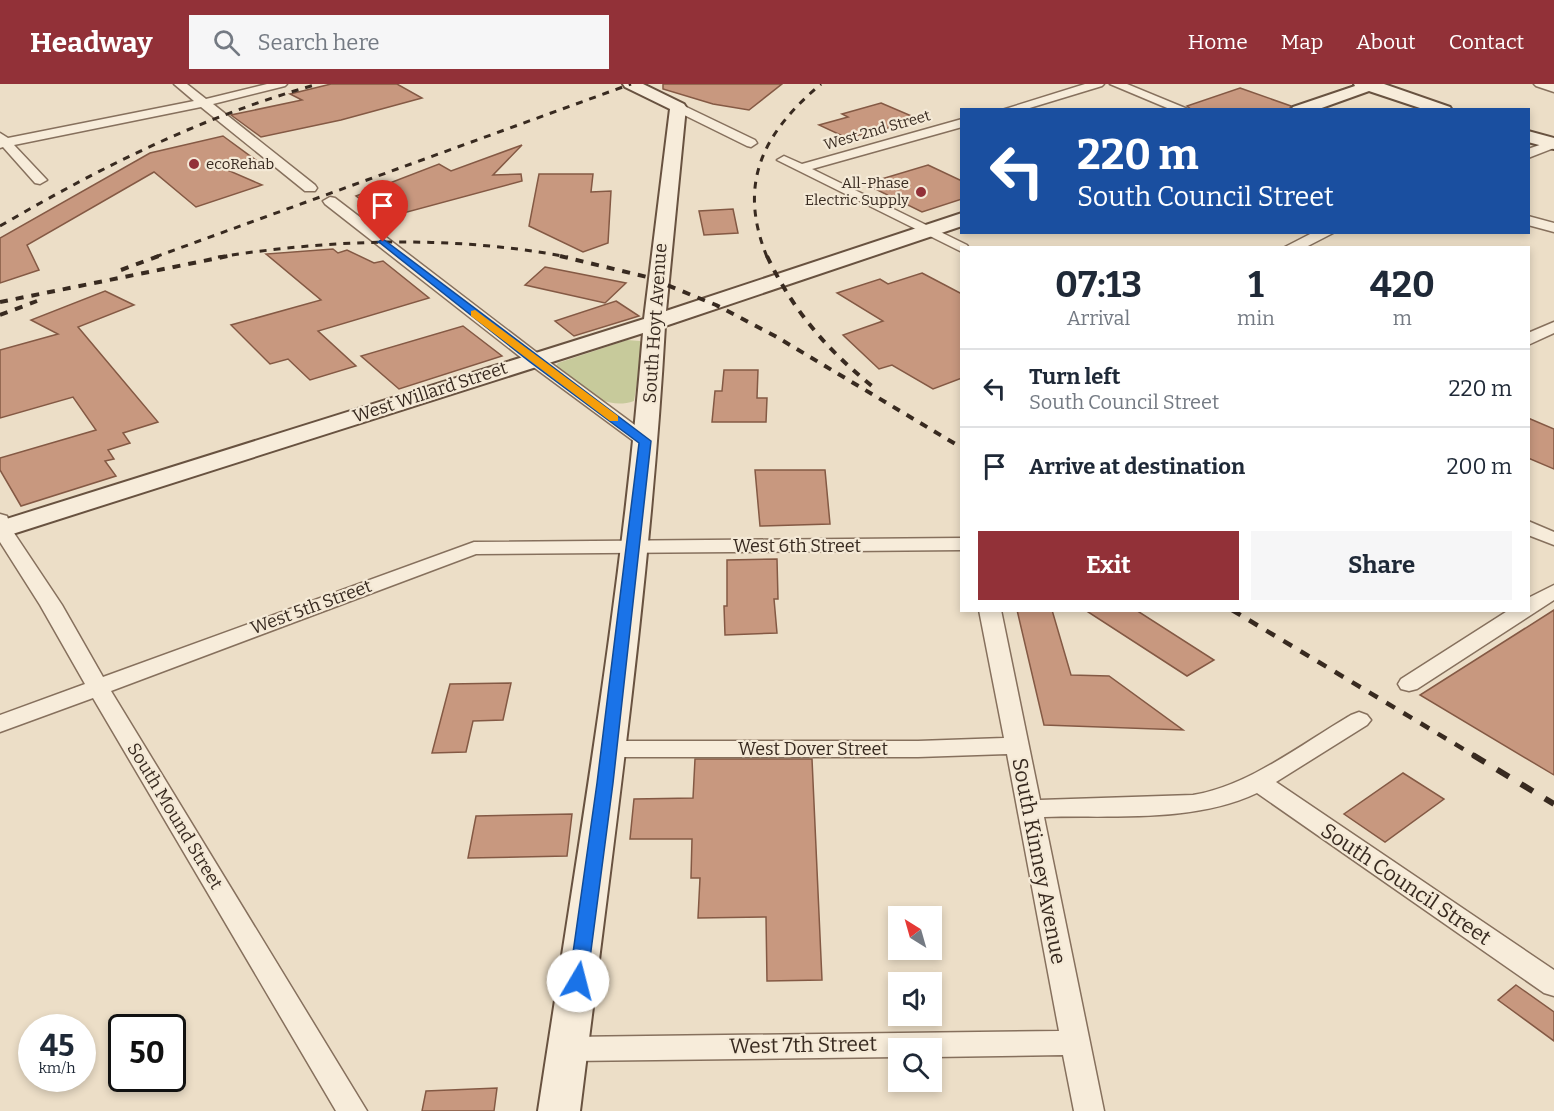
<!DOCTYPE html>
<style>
:root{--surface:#fff;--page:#f6f6f7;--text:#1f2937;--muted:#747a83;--line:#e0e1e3;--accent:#923138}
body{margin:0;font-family:Bitter,serif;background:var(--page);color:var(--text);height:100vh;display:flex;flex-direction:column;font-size:22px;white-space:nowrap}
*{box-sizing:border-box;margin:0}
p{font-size:20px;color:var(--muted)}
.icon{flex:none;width:33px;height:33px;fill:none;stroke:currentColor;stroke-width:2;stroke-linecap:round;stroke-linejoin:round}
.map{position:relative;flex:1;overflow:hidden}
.sheet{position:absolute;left:960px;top:162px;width:570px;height:366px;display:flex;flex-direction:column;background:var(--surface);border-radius:0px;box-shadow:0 3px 9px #0003}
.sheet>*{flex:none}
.top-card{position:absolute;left:960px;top:24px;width:570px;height:126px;border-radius:0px;box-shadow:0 3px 9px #0003;background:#1a4fa0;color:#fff;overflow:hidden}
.needle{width:39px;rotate:323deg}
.buttons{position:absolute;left:888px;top:822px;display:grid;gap:12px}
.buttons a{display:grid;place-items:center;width:54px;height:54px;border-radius:0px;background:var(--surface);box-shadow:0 3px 9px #0003;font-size:30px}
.speed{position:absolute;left:18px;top:930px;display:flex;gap:12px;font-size:30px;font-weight:700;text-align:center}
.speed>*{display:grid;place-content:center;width:78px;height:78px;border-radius:50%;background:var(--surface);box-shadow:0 3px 9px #0003;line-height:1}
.speed small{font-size:15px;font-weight:400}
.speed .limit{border:3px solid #111;border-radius:9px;background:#fff;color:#111}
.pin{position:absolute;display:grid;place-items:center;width:51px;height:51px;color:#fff;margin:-62px -26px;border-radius:50% 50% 50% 0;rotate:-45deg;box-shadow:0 0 6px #0007}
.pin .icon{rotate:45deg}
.me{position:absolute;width:66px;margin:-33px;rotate:8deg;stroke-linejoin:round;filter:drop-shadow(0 0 4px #0008)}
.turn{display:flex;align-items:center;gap:21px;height:126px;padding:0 18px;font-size:27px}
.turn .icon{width:78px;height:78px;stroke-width:2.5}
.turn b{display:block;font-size:42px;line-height:51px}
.eta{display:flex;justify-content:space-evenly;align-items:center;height:102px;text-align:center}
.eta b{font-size:36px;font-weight:700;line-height:42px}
.button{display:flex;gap:12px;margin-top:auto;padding:12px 18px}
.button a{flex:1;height:69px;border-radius:0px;background:var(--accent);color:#fff;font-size:24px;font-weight:700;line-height:69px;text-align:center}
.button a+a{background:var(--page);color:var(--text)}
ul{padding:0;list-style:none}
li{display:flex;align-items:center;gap:18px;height:78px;padding:0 18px;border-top:2px solid var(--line)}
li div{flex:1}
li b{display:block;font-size:22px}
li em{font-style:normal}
header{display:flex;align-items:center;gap:36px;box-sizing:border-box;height:84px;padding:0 30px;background:var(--accent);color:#fff}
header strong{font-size:28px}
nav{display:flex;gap:33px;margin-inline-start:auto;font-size:21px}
.search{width:420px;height:54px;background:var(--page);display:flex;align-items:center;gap:15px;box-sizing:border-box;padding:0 21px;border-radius:0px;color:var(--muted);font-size:22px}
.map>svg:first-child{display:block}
.green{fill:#c7ca9b}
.building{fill:#c8987f;stroke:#845944;stroke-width:1.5}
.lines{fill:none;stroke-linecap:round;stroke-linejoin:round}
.street-casing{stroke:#86705d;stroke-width:3}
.secondary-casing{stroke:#685240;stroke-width:4}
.street{fill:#f7ecda;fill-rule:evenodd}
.secondary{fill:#f7ecda;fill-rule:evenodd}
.rail-far3{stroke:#382a20;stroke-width:3;stroke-dasharray:7 7;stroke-linecap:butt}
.rail-far2{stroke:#382a20;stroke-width:4;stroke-dasharray:8 8;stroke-linecap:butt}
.rail-far1{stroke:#382a20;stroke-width:4.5;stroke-dasharray:10 10;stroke-linecap:butt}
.rail{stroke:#382a20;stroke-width:6;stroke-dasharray:14 14;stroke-linecap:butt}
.route{fill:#1a73e8;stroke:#114b97;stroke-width:1.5}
.slow{fill:#f59e0b}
.poi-dot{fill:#923138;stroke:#f4e9d6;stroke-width:2}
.labels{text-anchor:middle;stroke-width:4.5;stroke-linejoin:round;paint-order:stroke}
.far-street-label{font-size:15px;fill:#382a20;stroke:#f4e9d6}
.far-poi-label{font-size:15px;fill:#382a20;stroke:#f4e9d6;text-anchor:start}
.street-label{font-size:18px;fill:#382a20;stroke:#f4e9d6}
.near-street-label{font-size:21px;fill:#382a20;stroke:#f4e9d6}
</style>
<header>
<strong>Headway</strong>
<div class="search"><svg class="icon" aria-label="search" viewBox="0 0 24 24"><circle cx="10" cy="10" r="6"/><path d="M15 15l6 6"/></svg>Search here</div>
<nav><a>Home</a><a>Map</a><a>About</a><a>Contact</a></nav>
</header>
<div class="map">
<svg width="1554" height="1027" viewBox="0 0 1554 1027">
<rect width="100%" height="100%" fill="#ecdec7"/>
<path class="green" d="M627,256L640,257L643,261L634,317C602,328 580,301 556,282L558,279Z"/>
<g class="building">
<polygon points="331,0 397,0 422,14 341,36 261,53 231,31 302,16 290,10"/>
<polygon points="663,0 782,0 749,26 713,20 663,5"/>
<polygon points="1240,4 1291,22 1289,26 1192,26 1187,22"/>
<polygon points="881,19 921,36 847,54 819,41 848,33 842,30"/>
<polygon points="223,52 257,77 225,85 262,101 196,123 154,88 27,161 39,186 0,199 0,154 150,69"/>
<polygon points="522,61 493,91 521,90 522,97 385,134 356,112 439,80 451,87"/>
<polygon points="928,81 962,97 962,115 922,128 865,100"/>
<polygon points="539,90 593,90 591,108 611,107 608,159 583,168 529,142"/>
<polygon points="733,125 738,149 704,151 699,127"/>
<polygon points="333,165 338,169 347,166 374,179 383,177 429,214 318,247 356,282 310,296 288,275 270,280 231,241 321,216 266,170"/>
<polygon points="545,183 626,199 605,219 525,201"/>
<polygon points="922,189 962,210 962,294 933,305 892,281 879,285 843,251 883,237 837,209 880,195 888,200"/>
<polygon points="105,207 134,221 78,243 158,338 123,349 130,359 108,366 114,375 105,377 116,392 21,422 0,386 0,374 96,346 73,313 0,334 0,266 58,250 31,236"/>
<polygon points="616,217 639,232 574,252 555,237"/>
<polygon points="463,242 502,272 399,305 361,272"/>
<polygon points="724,286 758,286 757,314 767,314 766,338 712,338 715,307 722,307"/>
<polygon points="1528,334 1554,345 1554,385 1528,374"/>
<polygon points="755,386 825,386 830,440 760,442"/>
<polygon points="777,475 778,515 774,515 777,549 725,551 724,522 727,522 727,476"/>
<polygon points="1017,526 1052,526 1071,591 1109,592 1183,646 1044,641"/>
<polygon points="1085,526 1136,526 1214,576 1187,592"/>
<polygon points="1554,526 1554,691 1420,611"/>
<polygon points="511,599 503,636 473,637 466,668 432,669 450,600"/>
<polygon points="695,675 812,675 822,896 767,897 766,833 698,834 700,794 691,794 692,755 630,755 634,715 693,714"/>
<polygon points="1403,689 1444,715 1385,758 1344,730"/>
<polygon points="572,730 567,772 468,774 476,732"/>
<polygon points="1516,901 1554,928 1554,957 1498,916"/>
<polygon points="497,1004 494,1027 422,1027 426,1007"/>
</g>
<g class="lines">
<defs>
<g id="street">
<polygon points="174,0 187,0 206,15 267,0 287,0 285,2 213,20 315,101 317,104 315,107 305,107 201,23 14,61 47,96 40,100 35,99 3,63 0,64 0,49 8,54 194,17"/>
<polygon points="1085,0 1104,0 1102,2 1023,26 1002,26"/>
<polygon points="1110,0 1127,0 1190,26 1172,26"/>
<polygon points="1534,0 1554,0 1554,8 1536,2"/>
<polygon points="678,19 755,56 757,59 751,63 747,62 674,26 672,23"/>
<polygon points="962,35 962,43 812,85 967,161 969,164 962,164 962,168 777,76 784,72 802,80"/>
<polygon points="1554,56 1554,64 1528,74 1528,65"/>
<polygon points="330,113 335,114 540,271 651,353 654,357 651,361 639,361 528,279 325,120 323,117"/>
<polygon points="1528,132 1554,139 1554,148 1528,141"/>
<polygon points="1314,148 1335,148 1304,164 1283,164"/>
<polygon points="1554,238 1554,249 1528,261 1528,249"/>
<polygon points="0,430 7,432 12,446 62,521 103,593 474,458 962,454 962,466 476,470 111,607 367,1027 336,1027 93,614 0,648 0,631 85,600 40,521 0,458"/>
<polygon points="1528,437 1554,448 1554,461 1528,451"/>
<polygon points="1554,501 1554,516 1417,605 1409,607 1401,605 1398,600 1401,595 1509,526 1528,526 1528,514"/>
<path d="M979,526H1001L1040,716L1193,711C1249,702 1303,659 1351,631L1359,628L1367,631L1371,636L1367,641L1276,698L1554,886V912L1544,909L1257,709C1194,739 1112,731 1044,733L1104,1027H1074L1063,971L932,973V964H898V973L569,977L559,974L554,965L559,956L569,953L1059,947L1007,670L918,673H609L601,671L597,665L601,659L609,657H918L1004,654Z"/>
</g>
<g id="secondary">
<path d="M623,0H643L684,20L686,23L666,227L962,129V142L665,242C650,505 612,766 580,1027H538C577,769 622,510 643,249L0,454V437L644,235L670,25L625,3Z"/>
<polygon points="1354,0 1384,0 1450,23 1452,26 1426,26 1369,7 1316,26 1291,26 1293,23 1355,2"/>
<polygon points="1528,47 1554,54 1554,65 1528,58"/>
</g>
</defs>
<use href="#street" class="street-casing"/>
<use href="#secondary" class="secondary-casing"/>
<use href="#street" class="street"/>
<use href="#secondary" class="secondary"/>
<g class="rail-far3">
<path d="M0,142C105,81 201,33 318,0"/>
<polyline points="155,173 631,0"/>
<path d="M218,173C335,155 452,151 568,173"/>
<path d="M767,173C737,99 763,49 821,0"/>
</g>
<g class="rail-far2">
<polyline points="560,172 647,193 716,221 775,252 962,364"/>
<path d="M767,172C792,225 826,265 872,302"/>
<polyline points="121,186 159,172"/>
<polyline points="0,218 228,172"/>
<polyline points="0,231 37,217"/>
</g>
<polyline class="rail-far1" points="1232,526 1475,672"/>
<polyline class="rail" points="1473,671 1554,720"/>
</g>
<polygon class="route" points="383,155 651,357 613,699 587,897 585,902 578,904 572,902 569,897 597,699 639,359 530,278 380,159 378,158"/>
<polygon class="slow" points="475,226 618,332 618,337 610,337 471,232 471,227"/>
<g class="poi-dot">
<circle cx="194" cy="80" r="6"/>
<circle cx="921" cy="108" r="6"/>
</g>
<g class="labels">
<g class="far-street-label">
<text transform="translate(877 46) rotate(-16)" y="5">West 2nd Street</text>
</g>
<g class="far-poi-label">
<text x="206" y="85">ecoRehab</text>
<text x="909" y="104" text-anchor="end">All-Phase<tspan x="909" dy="17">Electric Supply</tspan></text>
</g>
<g class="street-label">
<text transform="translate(655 239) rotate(-86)" y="6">South Hoyt Avenue</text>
<text transform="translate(430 308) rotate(-18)" y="6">West Willard Street</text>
<text x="797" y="468">West 6th Street</text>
<text transform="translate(311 523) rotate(-20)" y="6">West 5th Street</text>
<text x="813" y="671">West Dover Street</text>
<text transform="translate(175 732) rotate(59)" y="6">South Mound Street</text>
</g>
<g class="near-street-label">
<text transform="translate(1039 777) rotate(79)" y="7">South Kinney Avenue</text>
<text transform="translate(1406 800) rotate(34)" y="7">South Council Street</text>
<text transform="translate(803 961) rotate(-1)" y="7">West 7th Street</text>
</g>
</g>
</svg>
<div class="buttons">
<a><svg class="needle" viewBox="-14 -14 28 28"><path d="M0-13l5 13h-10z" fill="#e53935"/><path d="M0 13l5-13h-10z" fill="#747a83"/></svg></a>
<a><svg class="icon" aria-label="sound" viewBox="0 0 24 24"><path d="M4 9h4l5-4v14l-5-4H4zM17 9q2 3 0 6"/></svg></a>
<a><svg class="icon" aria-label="search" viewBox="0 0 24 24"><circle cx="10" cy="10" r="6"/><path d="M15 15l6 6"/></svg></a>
</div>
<div class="speed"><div>45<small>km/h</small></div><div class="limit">50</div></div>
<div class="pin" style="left:383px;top:158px;background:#d93025"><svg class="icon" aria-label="arrive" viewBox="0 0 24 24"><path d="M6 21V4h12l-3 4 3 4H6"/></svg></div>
<svg class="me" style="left:578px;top:897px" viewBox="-20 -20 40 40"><circle r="19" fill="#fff"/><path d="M0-13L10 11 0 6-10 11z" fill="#1a73e8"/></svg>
<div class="top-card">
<div class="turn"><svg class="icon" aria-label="left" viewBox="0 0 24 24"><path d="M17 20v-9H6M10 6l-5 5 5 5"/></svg><div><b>220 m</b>South Council Street</div></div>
</div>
<section class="sheet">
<div class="eta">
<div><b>07:13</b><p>Arrival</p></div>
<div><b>1</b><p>min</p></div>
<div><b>420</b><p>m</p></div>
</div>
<ul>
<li><svg class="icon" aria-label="left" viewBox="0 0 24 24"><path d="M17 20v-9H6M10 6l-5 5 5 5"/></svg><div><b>Turn left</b><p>South Council Street</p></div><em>220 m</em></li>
<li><svg class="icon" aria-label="arrive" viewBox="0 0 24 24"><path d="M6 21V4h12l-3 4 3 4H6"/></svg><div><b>Arrive at destination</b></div><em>200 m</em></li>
</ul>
<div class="button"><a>Exit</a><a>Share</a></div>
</section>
</div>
